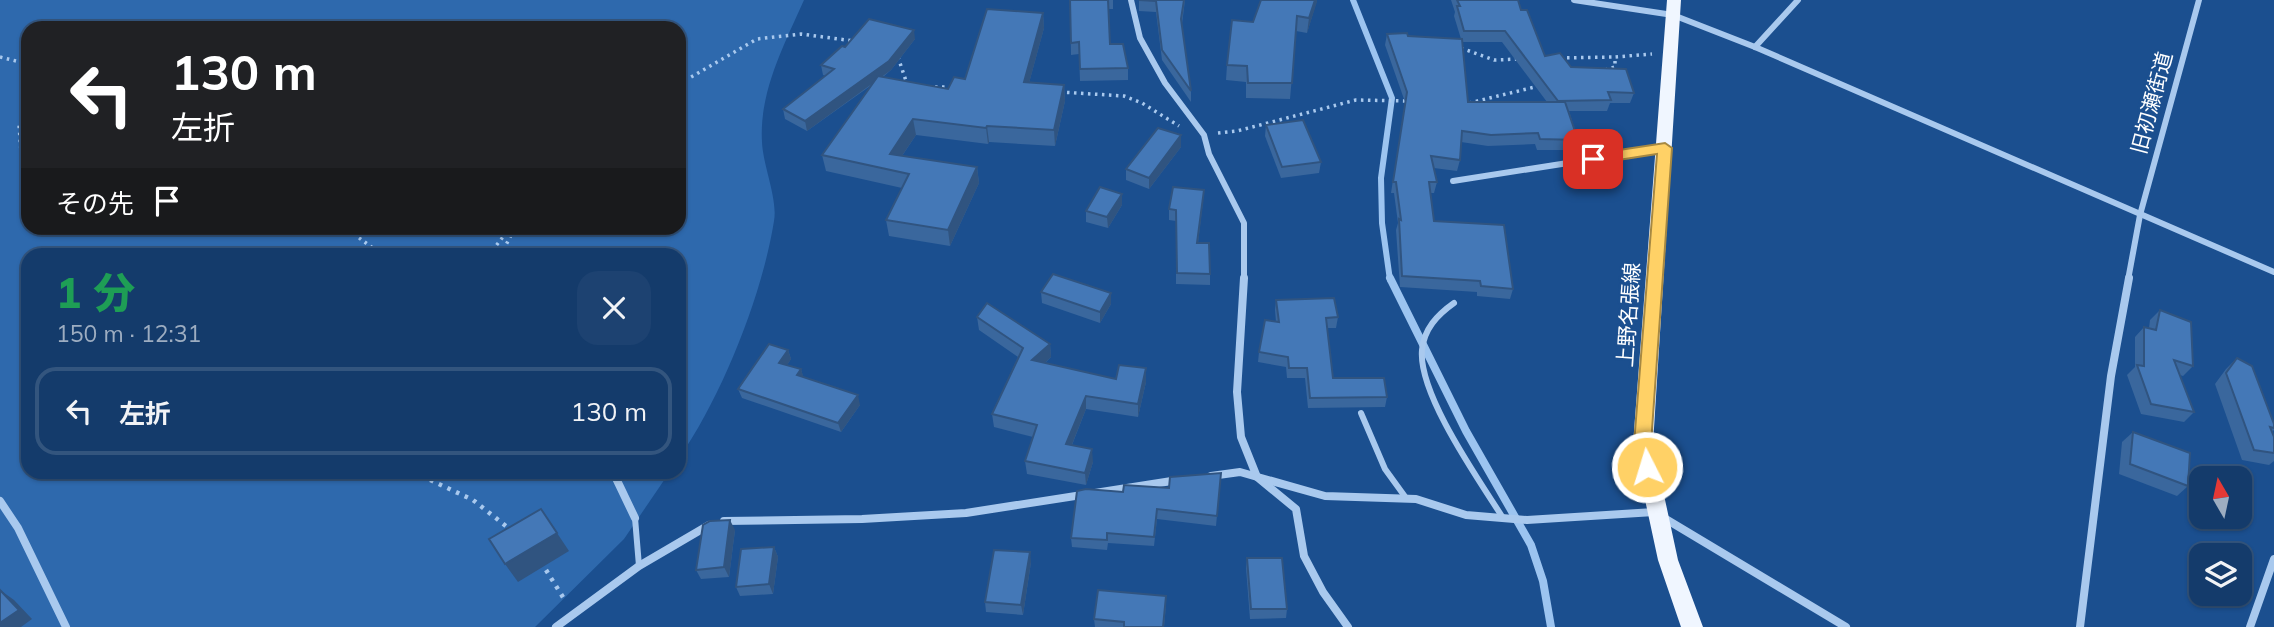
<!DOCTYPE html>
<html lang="ja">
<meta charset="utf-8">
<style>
:root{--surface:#143b6b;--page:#1d4271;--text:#f1f3f6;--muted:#9dadc1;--line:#33557e}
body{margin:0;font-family:Mulish,"Noto Sans JP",sans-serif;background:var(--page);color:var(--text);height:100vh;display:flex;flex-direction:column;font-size:26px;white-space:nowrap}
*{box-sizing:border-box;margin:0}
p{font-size:23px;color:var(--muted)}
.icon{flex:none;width:38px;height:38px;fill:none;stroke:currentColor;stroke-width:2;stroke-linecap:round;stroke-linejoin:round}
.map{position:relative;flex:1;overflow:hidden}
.drawer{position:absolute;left:21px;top:248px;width:665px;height:231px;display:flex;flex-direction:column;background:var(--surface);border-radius:21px;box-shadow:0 2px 5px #0004,0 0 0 2px var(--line)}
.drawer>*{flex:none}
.hud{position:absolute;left:21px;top:21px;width:665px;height:214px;border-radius:21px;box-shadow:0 2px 5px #0004,0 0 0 2px var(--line);background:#202124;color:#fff;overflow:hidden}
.needle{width:46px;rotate:351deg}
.fabs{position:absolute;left:2189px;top:466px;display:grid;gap:14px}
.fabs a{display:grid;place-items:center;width:63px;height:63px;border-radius:14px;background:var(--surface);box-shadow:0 2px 5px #0004,0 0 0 2px var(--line);font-size:35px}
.pin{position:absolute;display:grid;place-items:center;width:60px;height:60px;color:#fff;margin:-30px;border-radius:14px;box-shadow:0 4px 10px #0006}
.me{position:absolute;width:77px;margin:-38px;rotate:355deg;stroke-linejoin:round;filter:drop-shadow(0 0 5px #0008)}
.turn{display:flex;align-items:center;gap:24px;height:147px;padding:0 35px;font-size:32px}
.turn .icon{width:91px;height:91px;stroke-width:2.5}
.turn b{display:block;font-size:49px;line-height:60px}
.then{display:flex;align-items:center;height:66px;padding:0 35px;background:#0003;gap:14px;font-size:26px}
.round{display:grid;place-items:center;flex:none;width:74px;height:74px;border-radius:21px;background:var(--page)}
.summary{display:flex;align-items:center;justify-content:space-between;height:119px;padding:0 35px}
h1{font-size:42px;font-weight:800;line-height:52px;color:#1e9e55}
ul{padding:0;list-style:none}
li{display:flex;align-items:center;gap:21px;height:88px;margin:0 14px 10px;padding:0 21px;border:4px solid var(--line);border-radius:21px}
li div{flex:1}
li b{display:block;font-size:26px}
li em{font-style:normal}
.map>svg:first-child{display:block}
.green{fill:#2e69ad;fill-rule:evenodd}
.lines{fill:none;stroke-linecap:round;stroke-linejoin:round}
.stream-far1{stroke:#9cc4f0;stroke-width:6}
.stream{stroke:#9cc4f0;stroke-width:8}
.path-far1{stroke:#a9c9ee;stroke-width:3.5;stroke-dasharray:2.5 4.5;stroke-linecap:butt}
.path{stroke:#a9c9ee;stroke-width:4.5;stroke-dasharray:3.5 6;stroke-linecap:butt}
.lane{stroke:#a9c9ee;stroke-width:6}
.street-far1{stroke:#a9c9ee;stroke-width:6}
.street{stroke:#a9c9ee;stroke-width:8}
.primary{fill:#f0f6ff;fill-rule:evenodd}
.wall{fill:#3a679d;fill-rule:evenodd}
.shaded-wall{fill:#305480}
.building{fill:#4478b7;stroke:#305480;stroke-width:2}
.route{fill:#ffd166;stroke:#a68842;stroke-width:2}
.labels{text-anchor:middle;stroke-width:5;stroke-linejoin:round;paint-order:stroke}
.street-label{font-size:21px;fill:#fff;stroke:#1b4f8f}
</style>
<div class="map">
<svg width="2274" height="627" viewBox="0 0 2274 627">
<rect width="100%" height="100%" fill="#1b4f8f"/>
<path class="green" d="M0,0H804C784,45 759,92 762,142C763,166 778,199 774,221C762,296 722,396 679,458V256H28V472L669,473L624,539L535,627H0ZM28,28H679V228H28Z"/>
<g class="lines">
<polyline class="stream-far1" points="1353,0 1392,98 1381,178 1382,223 1390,280"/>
<polyline class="stream" points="1390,278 1466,431 1531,545 1543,581 1551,627"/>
<g class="path-far1">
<polyline points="1461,48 1494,60 1520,59"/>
<polyline points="0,57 28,64"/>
<polyline points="898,57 907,84"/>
<polyline points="1560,58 1615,57"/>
<polyline points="1605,70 1615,67 1615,57 1652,54"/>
<polyline points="679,84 757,39 801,34 854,41"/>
<polyline points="935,87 954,87"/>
<polyline points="1060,92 1124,96 1142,103 1179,126"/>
<polyline points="1469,103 1539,86"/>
<polyline points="28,115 19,125 21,152 28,155"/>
<polyline points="1218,133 1237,131 1356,100 1408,101"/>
<polyline points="228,228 351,232 377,251"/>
<polyline points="488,256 510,228"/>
<polyline points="500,256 515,228"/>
</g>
<g class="path">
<polyline points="413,472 473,500 511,530"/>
<polyline points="541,562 566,602"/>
</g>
<g class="lane">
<path d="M1454,303C1437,315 1424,329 1422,350C1418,394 1479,480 1503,518"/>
<polyline points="1361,413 1385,469 1406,498"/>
<polyline points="635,518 639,566"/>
</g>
<g class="street-far1">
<polyline points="1131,0 1140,38 1165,83 1204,135 1209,154 1244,223 1244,280"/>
<polyline points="1574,0 1673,15 1755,47 2274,272"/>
<polyline points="1755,47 1798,0"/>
<polyline points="1453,181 1664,148"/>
<polyline points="2128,280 2140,215 2199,0"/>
</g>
<g class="street">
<polyline points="1244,278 1237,392 1241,437 1257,477 1296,509 1304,556 1323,592 1348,627"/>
<polyline points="613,472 635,518"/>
<polyline points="1211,476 1240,472 1325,496 1416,499 1466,515 1527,520 1654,512 1846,627"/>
<polyline points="0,501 18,528 66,627"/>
<polyline points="724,521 862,519 966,513 1178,480"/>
<polyline points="556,627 639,566 709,525"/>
<polyline points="2080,627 2111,376 2129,278"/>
<polyline points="2250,627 2274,559"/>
</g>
<polygon class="primary" points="1667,0 1681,0 1653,444 1678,560 1703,627 1681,627 1658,560 1633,444"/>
</g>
<g class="wall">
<polygon points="1070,0 1113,0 1113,9 1109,9 1110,44 1128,68 1128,80 1080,81 1079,54 1071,55"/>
<polygon points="1139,0 1185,0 1182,24 1191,91 1191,102 1162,60 1156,12 1139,11"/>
<polygon points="1261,0 1317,0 1307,33 1296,31 1290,99 1246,98 1246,82 1226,80 1227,65 1253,22"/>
<path d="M1451,0H1518L1521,10L1545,56L1634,93L1630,103H1610L1607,111H1569L1578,140L1575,150H1537L1535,144L1488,146L1461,142L1460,160L1457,171L1434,168L1437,182L1434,193H1430L1434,221L1513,289L1510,299L1477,296V292L1400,287L1396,230L1398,223L1394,193H1391L1405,102L1385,45L1387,34L1461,39L1454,16L1455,12ZM1462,42H1502L1547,102H1468Z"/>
<polygon points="1043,13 1044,28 1029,83 1064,85 1065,101 1055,146 989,142 988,144 916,135 902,156 977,167 979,183 950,246 889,236 886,220 902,188 826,171 822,155 873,84 807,131 785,119 783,109 826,76 823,75 821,65 845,47 915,39 891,70 883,77 948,89 965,79"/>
<polygon points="1266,125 1321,162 1319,173 1281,178 1265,136"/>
<polygon points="1181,135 1181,147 1149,189 1126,180 1126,169"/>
<polygon points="1203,201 1198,243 1210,274 1210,285 1176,284 1176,221 1169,220 1169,209"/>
<polygon points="1122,205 1108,228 1086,222 1086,211"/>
<polygon points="1041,292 1111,304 1100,323 1042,303"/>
<polygon points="1276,300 1338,317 1336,328 1327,328 1333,378 1387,397 1385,407 1308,408 1305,378 1287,378 1286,367 1258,362 1259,352 1276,322 1275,310"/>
<polygon points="2160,310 2193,366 2183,376 2180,375 2194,412 2184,422 2141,414 2127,375 2135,367 2135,337 2144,327 2149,328 2150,320"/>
<polygon points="977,317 1050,344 1051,357 1045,363 1116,379 1146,368 1146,382 1138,417 1086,409 1072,445 1093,462 1086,485 1027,474 1025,461 1033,437 994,427 992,414 1018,357 979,330"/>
<polygon points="788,350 791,359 787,365 801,369 803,377 860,405 841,432 742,398 738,389"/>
<polygon points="2237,358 2274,424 2274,430 2272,432 2274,437 2274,461 2269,465 2242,460 2215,384 2226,369"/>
<polygon points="2133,432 2188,486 2177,496 2119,474 2122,442"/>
<polygon points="1221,473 1216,526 1157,519 1154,546 1108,543 1107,550 1072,547 1071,538 1123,492 1169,488"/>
<polygon points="735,530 729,577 701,579 696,570"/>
<polygon points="774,547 778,557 773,594 740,596 736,587"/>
<polygon points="1247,558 1287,609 1286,618 1250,619 1246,568"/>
<polygon points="1031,562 1023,615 986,612 985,602"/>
<polygon points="1166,605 1164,627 1095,627 1094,619"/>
</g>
<g class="shaded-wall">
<polygon points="1315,0 1317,0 1317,2 1307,33 1309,18"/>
<polygon points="1043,13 1044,28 1025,98 1024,82"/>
<polygon points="914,30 915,39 891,70 807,131 805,121"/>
<polygon points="1064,85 1065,101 1055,146 1054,130"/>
<polygon points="913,119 916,135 893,169 890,154"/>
<polygon points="987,126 989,142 988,144 986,128"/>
<polygon points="1181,135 1181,147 1149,189 1149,178"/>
<polygon points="977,167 979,183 950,246 948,230"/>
<polygon points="1122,194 1122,205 1108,228 1107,217"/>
<polygon points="1111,293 1111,304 1100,323 1100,312"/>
<polygon points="1050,344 1051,357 1034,373 1032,360"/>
<polygon points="788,350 791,359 782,373 779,363"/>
<polygon points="1146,368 1146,382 1138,417 1138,404"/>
<polygon points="801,369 804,379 797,375"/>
<polygon points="858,395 860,405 841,432 838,423"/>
<polygon points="1086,396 1086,409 1067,457 1066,444"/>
<polygon points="1092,449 1093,462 1086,485 1085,473"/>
<polygon points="730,520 735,530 729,577 724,567"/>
<polygon points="557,533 569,551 518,582 505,564"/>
<polygon points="774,547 778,557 773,594 769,584"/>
<polygon points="1030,552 1031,562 1023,615 1021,605"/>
<polygon points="0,590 14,600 32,619 21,627 0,627"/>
</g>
<g class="building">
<polygon points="1070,0 1108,0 1110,44 1123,44 1128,68 1080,69 1079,42 1071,43"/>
<polygon points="1139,0 1184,0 1181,19 1191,91 1162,50 1156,1"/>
<polygon points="1261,0 1315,0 1309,18 1297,16 1292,83 1248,83 1247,66 1227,65 1232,20 1253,22"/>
<polygon points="1457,0 1518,0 1521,10 1527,10 1545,56 1560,53 1571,67 1626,69 1634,93 1608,92 1611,100 1558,101 1505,31 1464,31 1457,6 1460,6"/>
<polygon points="987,9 1043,13 1024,82 1064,85 1054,130 987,126 986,128 913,119 890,154 977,167 948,230 886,220 909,174 822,155 878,76 948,89 954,77 965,79"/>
<polygon points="869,19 914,30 889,61 805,121 783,109 834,69 821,65 842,46 845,47"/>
<polygon points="1407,33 1408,36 1462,39 1468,102 1565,102 1578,140 1540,139 1538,133 1491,135 1462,131 1460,160 1431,156 1437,182 1429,182 1434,221 1504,225 1513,289 1481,286 1480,281 1402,276 1399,219 1401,220 1396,182 1393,182 1407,92 1387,34"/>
<polygon points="1303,120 1321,162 1282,167 1266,125"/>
<polygon points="1158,128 1181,135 1149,178 1126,169"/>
<polygon points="1100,187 1122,194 1107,217 1086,211"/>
<polygon points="1173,187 1204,190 1197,243 1209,243 1210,274 1177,273 1176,210 1169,209"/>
<polygon points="1053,274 1111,293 1100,312 1041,292"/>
<polygon points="1334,298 1338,317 1326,318 1333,378 1384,378 1387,397 1310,398 1307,368 1289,368 1288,357 1259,352 1265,320 1279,322 1276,300"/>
<polygon points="987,303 1050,344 1032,360 1116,379 1119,365 1146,368 1138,404 1086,396 1066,444 1092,449 1085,473 1025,461 1037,425 992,414 1023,348 977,317"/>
<polygon points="2160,310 2191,322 2193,366 2174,360 2194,412 2151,404 2137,365 2144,366 2144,327 2156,330"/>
<polygon points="769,344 788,350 779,363 801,369 797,375 858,395 838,423 738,389"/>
<polygon points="2237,358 2252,366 2274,424 2274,428 2270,427 2274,437 2274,453 2254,450 2226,373"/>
<polygon points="2133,432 2190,453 2188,486 2130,464"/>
<polygon points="1221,473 1217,516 1157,509 1154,537 1107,533 1107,540 1071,538 1077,491 1086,489 1123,492 1124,485 1169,488 1170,477"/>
<polygon points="541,509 557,533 505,564 489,539"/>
<polygon points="730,520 724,567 696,570 703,525 710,521"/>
<polygon points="774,547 769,584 736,587 741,549"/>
<polygon points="994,550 1030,552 1021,605 985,602"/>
<polygon points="1247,558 1282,558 1287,609 1251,609"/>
<polygon points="0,590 19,610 0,623"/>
<polygon points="1098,590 1166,596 1163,627 1124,627 1124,622 1094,619"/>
</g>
<polygon class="route" points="1665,143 1672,148 1651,444 1655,467 1653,472 1647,474 1640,472 1634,444 1657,154 1593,164 1586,159 1593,154"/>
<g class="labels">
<g class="street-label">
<text transform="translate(2152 103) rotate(-75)" y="7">旧初瀬街道</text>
<text transform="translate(1629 315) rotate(-86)" y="7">上野名張線</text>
</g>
</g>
</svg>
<div class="fabs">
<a><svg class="needle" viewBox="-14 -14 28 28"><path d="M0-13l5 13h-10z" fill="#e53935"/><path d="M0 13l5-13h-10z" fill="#9dadc1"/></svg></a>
<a><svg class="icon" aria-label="layers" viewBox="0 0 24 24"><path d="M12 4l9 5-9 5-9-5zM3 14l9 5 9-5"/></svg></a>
</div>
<div class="pin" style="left:1593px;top:159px;background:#d93025"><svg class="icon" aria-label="arrive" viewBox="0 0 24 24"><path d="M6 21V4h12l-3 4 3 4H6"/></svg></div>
<svg class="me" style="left:1647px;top:467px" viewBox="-20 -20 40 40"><circle r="17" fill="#ffd166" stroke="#fff" stroke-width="3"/><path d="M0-11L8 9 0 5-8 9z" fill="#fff"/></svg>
<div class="hud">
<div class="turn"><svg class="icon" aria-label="left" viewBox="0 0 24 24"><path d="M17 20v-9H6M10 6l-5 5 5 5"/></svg><div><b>130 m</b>左折</div></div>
<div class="then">その先<svg class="icon" aria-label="arrive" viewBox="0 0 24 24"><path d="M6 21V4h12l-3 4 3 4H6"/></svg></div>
</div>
<section class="drawer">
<div class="summary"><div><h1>1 分</h1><p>150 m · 12:31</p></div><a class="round"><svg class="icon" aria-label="close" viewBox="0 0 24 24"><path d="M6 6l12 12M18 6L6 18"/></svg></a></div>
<ul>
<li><svg class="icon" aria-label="left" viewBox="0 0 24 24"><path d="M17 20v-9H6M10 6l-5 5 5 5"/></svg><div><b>左折</b></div><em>130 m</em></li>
</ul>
</section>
</div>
